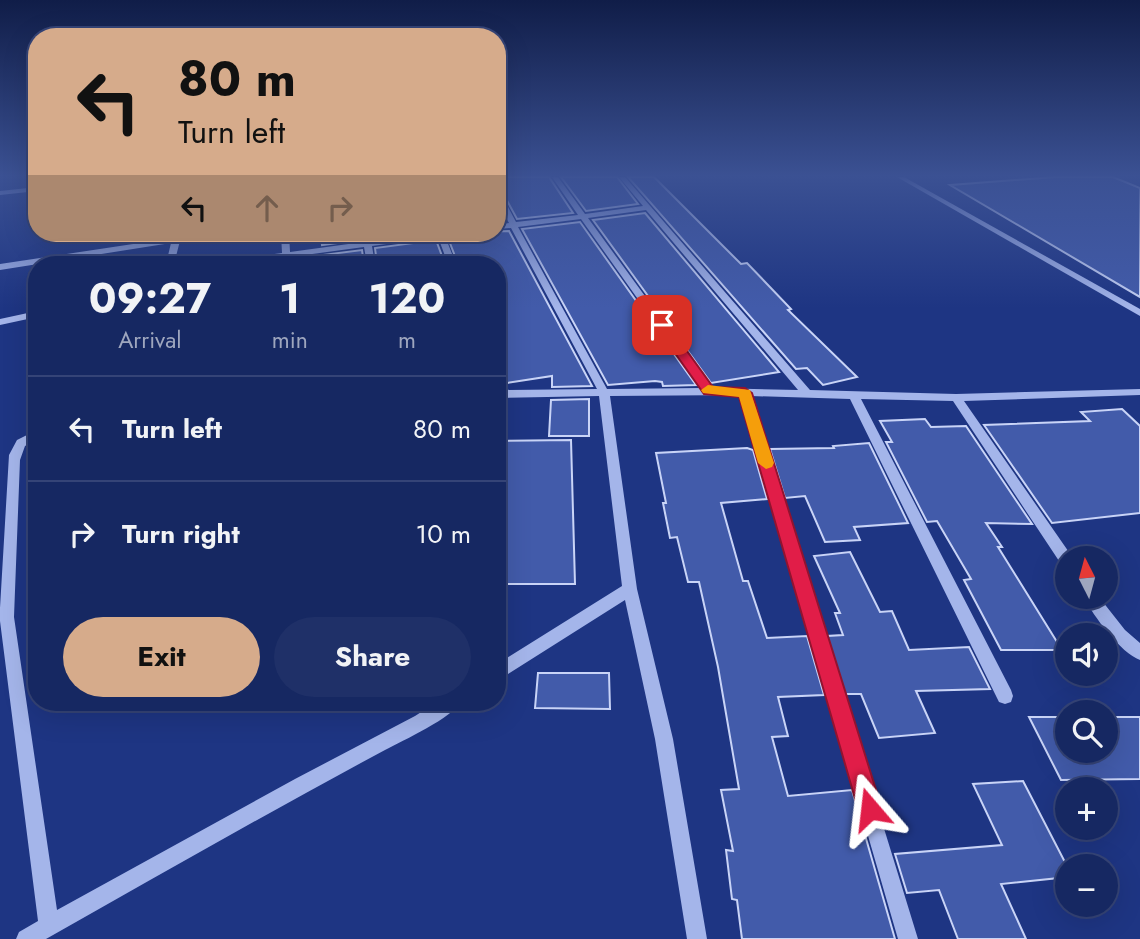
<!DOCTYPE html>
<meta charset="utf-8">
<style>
:root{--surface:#162862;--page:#1f3068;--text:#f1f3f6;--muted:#9ea6be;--line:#354477;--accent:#d6ab8b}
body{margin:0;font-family:Jost,sans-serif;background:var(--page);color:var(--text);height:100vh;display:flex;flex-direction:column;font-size:26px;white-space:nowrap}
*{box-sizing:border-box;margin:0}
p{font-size:23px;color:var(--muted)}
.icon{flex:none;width:38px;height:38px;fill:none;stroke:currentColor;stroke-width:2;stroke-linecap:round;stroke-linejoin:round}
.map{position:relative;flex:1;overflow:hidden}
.panel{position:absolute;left:28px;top:256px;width:478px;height:455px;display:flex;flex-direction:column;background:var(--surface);border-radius:28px;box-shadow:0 7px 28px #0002,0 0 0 2px var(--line)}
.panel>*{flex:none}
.guide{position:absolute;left:28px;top:28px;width:478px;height:214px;border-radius:28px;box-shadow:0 7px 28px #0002,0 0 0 2px var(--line);background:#d6ab8b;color:#111;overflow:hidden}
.needle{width:46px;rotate:354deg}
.controls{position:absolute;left:1055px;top:546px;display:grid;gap:14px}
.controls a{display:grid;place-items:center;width:63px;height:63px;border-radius:50%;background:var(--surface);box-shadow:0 7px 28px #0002,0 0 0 2px var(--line);font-size:35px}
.pin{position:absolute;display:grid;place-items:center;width:60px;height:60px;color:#fff;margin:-30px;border-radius:14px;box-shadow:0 4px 10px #0006}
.me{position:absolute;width:77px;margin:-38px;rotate:343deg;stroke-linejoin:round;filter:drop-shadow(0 0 5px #0008)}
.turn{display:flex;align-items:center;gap:24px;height:147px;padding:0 35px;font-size:32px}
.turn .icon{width:91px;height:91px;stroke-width:2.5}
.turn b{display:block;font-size:49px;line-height:60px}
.lanes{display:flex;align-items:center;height:66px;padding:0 35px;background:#0003;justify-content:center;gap:35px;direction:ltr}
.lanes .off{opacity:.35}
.eta{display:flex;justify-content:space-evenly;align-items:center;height:119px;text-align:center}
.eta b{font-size:42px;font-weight:700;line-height:49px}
.button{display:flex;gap:14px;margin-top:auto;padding:14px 35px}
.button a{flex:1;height:80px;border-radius:42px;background:var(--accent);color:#111;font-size:28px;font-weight:700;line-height:80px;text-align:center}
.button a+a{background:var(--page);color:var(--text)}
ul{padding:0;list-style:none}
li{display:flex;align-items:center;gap:21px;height:105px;padding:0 35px;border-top:2px solid var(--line)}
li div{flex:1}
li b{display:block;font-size:26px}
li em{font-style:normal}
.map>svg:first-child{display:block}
.building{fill:#425baa;stroke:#c9d4f7;stroke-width:2}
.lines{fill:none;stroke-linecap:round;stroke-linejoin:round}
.minor{fill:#a4b5ea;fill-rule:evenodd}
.route{fill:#e11d48;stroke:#92132f;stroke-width:2}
.slow{fill:#f59e0b}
</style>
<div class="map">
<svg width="1140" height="939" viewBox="0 0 1140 939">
<rect width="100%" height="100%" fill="#1e3583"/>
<g class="building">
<polygon points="497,177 549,177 573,213 517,219 503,193 497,190"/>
<polygon points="561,177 617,177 638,204 586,211"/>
<polygon points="628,177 654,177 741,264 747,263 791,309 788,310 857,377 823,385 807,368 796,369"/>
<polygon points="1056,177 1113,177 1140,188 1140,297 950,185"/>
<polygon points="645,213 779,372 711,383 593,220"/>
<polygon points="580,222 696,385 663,386 662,382 655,381 608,385 522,229"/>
<polygon points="509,231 592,386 552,387 552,376 507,383 497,346 497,264 458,264 448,238 456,233"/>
<polygon points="321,233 359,233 360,240 322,245"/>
<polygon points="436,240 445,264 377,264 375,248"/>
<polygon points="362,250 364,264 323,264 322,255"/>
<polygon points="589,399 589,436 549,436 551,400"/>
<polygon points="1122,409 1140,426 1140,513 1052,523 984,425 1090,421 1081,412"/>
<polygon points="925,419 931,427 966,426 1032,524 986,523 1002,547 998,547 1062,650 1001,650 964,580 971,579 937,521 927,522 886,442 892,442 880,421"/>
<polygon points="571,440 575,584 497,584 497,441"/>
<polygon points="869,443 908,523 854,527 860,540 825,542 805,496 785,498 770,449 834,448 833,446"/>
<polygon points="747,448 753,450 767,499 721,503 743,581 748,581 767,638 807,636 824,695 778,697 788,736 772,737 788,796 852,790 895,939 742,939 737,900 732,899 726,850 733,851 721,790 739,789 718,667 699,582 688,582 677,537 670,538 663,503 666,503 656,453"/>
<polygon points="850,552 880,612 892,611 909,650 969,647 990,689 916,691 935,733 879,738 861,694 845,694 827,636 843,635 835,613 840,613 814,556"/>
<polygon points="538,673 609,673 610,709 535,708"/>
<polygon points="1029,717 1068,717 1068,751 1106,751 1106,717 1140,717 1140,779 1061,780"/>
<polygon points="1023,781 1068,868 1068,877 1001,884 1026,939 958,939 939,890 907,893 895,854 1002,845 973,784"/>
</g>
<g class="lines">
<g class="minor">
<path d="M552,177H558L585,214L643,206L619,177H625L810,390L956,394L1140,389V395L964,401L1073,558H1068V569L1063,567L953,401L861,399L1011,690L1013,696L1011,702L1005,704L999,702L850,399L751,396L918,939H898L740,395L610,396L637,589L673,739L707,939H687L655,739L625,600L497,681V664L622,586L599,396L497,398V390L597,389L511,228L497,229V225L509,223L497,201V192L501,194L516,222L578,215ZM646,210L798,390L712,388L588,218ZM581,219L701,388L607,389L518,227Z"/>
<polygon points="897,177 904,177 1140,309 1140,316"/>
<polygon points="37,187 37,191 0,195 0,191"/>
<polygon points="174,233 182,233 174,264 166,264 171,243 0,270 0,264 173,238"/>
<polygon points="281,233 289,233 290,252 363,242 361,233 369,233 371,241 433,233 453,233 445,236 456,264 448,264 438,237 372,246 375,264 367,264 364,247 290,257 290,264 282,264 282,258 238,264 217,264 221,261 282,253"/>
<polygon points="37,311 37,317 0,325 0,319"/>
<path d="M37,430V439L25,446L20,460L14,617L57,910L295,779L415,716L437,702H460C454,717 402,741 385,750C271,811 159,875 46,939H16L19,932L38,921L0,621V608L9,455L17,440Z"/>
<path d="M1084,597H1099L1125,630L1140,643V660C1121,653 1093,616 1084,597Z"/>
</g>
</g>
<linearGradient id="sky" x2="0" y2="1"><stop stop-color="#101d48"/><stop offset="0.57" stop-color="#3b5193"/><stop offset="1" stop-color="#3b5193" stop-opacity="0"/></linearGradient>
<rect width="1140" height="308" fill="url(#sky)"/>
<polygon class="route" points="662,321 666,322 713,387 745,388 752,393 882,809 878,818 870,821 861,818 858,809 739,397 704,394 655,325"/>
<polygon class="slow" points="708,385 750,390 774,463 772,467 766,469 758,463 739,397 703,393 701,390"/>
</svg>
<div class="controls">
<a><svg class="needle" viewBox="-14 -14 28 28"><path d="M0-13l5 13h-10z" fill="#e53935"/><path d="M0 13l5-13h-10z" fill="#9ea6be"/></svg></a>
<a><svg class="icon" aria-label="sound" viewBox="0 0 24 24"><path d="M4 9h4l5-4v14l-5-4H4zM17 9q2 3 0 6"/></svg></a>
<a><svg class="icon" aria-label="search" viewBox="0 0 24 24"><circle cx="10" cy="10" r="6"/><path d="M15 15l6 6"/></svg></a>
<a>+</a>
<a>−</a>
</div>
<div class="pin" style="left:662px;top:325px;background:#d93025"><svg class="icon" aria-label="arrive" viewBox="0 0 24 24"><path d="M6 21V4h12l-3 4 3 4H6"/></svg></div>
<svg class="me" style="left:870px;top:809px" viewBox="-20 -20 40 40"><path d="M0-17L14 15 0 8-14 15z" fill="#e11d48" stroke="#fff" stroke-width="4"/></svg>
<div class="guide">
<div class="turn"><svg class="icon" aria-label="left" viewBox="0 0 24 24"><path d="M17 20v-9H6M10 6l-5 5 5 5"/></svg><div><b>80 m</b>Turn left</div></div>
<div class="lanes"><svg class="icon" aria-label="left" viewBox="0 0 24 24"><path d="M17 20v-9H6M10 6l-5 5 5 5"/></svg><svg class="icon off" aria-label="ahead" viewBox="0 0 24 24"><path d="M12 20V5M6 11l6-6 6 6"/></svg><svg class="icon off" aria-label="right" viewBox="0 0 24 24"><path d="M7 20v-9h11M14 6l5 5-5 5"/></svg></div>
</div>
<section class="panel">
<div class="eta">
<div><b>09:27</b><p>Arrival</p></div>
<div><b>1</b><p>min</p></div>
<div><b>120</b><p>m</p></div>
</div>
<ul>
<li><svg class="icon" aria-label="left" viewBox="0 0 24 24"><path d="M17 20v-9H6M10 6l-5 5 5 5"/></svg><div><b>Turn left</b></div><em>80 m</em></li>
<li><svg class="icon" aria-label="right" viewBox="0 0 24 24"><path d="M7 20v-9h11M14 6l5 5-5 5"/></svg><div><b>Turn right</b></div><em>10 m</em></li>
</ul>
<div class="button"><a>Exit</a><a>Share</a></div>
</section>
</div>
